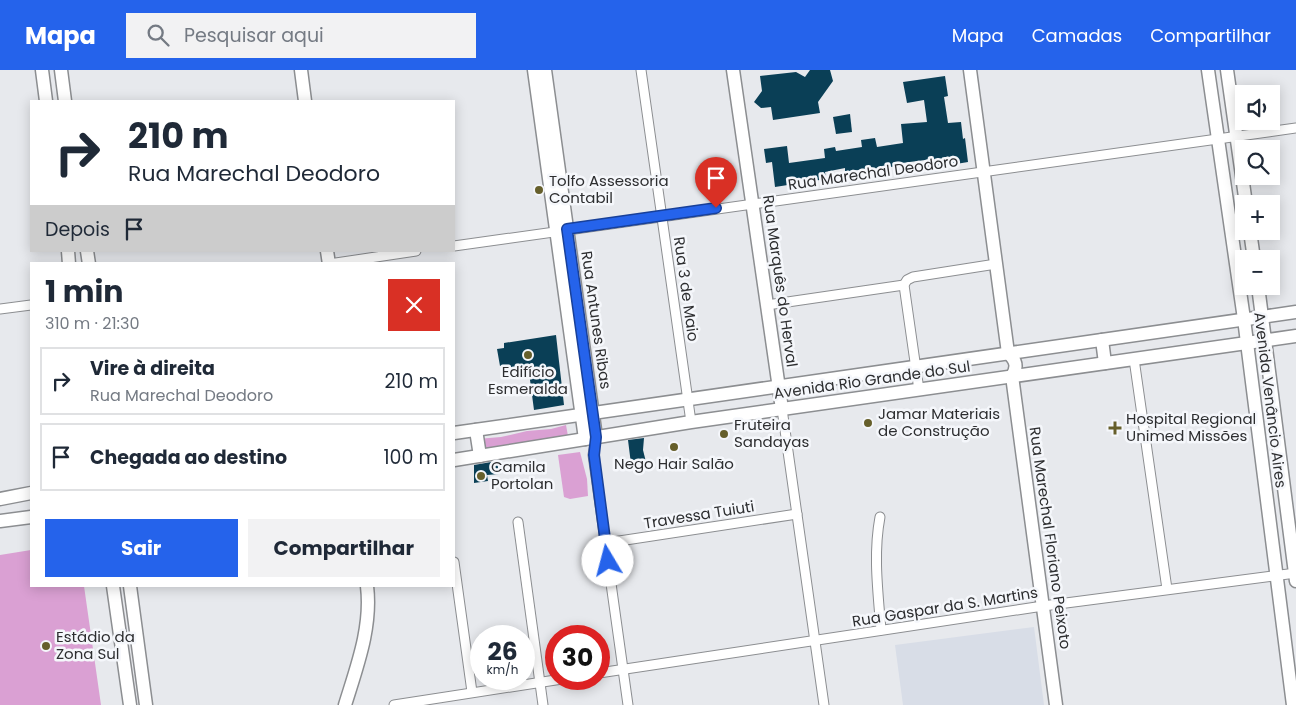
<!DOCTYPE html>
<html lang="pt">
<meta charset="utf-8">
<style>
:root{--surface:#fff;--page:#f2f2f3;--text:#1f2937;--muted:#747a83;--line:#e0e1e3;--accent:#2563eb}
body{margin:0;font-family:Poppins,sans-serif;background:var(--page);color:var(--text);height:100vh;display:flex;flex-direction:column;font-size:19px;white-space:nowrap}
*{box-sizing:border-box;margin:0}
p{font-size:16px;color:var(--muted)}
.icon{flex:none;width:28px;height:28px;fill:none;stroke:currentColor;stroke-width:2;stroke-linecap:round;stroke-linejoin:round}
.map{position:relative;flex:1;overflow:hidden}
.side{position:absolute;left:30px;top:192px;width:425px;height:325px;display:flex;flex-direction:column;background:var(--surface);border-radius:0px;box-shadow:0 2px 12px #0003}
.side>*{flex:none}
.hud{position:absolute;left:30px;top:30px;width:425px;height:152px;border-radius:0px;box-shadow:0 2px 12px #0003;background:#fff;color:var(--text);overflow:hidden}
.buttons{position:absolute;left:1235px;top:15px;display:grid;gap:10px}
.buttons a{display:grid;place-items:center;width:45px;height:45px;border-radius:0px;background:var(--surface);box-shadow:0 2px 12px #0003;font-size:25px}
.speed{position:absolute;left:470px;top:555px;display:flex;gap:10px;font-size:25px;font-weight:700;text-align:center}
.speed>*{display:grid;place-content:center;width:65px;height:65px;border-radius:50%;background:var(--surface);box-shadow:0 2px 12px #0003;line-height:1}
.speed small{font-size:12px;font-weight:400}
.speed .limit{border:8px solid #d22;background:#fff;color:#111}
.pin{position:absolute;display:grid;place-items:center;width:42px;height:42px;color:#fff;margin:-51px -21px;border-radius:50% 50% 50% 0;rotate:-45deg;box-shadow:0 0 5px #0007}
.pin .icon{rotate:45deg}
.me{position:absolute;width:55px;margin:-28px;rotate:352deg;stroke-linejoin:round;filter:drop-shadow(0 0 4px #0008)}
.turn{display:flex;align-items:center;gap:18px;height:105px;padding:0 15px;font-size:22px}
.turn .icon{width:65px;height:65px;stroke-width:2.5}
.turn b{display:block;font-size:35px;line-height:42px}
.then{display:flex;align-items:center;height:48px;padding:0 15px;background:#0003;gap:10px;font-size:19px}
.round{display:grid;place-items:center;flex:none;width:52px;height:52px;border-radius:0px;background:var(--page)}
.overview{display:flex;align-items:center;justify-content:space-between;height:85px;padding:0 15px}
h1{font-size:30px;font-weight:700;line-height:38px}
.button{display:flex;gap:10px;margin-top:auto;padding:10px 15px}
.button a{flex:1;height:58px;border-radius:0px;background:var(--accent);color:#fff;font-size:20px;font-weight:700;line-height:58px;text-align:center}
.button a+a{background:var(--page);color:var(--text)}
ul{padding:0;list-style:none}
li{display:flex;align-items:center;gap:15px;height:68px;margin:0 10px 8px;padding:0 5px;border:2px solid var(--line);border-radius:0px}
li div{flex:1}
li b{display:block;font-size:19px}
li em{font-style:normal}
header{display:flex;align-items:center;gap:30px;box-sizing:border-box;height:70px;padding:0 25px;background:var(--accent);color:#fff}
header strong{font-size:24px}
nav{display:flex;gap:28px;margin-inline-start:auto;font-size:18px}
.search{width:350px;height:45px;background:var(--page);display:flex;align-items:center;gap:12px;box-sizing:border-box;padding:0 18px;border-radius:0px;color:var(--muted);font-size:19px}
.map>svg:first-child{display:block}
.built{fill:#d8dde7}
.green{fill:#daa0d3}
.building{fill:#0a3f56}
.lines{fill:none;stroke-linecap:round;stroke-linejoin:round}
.street-casing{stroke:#8c8e91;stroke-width:11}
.secondary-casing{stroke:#8c8e91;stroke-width:15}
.street{stroke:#fff;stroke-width:9}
.secondary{stroke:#fff;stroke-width:12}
.route-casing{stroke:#184099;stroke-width:12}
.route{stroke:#2563eb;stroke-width:9}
.poi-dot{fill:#665f2b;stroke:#f5f7fb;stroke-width:2}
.labels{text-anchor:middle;stroke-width:5;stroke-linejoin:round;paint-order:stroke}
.street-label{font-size:15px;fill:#2d2e30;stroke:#f5f7fb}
.poi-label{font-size:15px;fill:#2d2e30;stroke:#f5f7fb;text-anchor:start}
</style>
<header>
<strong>Mapa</strong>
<div class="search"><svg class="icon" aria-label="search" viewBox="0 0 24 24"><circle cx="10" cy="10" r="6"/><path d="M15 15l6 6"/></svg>Pesquisar aqui</div>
<nav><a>Mapa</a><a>Camadas</a><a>Compartilhar</a></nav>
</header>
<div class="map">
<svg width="1296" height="635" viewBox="0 0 1296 635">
<rect width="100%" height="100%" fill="#e7e9ed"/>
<polygon class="built" points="1034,557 1044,635 903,635 895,575"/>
<g class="green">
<polygon points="566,355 568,366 481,379 477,369 501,367 527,361 551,359"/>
<polygon points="580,382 587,409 588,426 570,429 564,427 558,385"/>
<polygon points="31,480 31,516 84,516 101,635 0,635 0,485"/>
</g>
<g class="building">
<polygon points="810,0 830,0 833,11 818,32 820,43 773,50 771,37 761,38 754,32 762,21 760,6 796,2 805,7"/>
<polygon points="945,6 948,26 944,27 948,53 961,52 963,69 965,68 968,92 926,99 925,90 902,93 903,95 865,101 865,99 845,102 845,98 825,102 826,109 775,117 772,92 766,93 764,79 787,76 789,93 825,88 824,79 835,77 836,81 862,77 861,70 875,68 877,77 903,73 901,54 927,52 924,30 907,33 903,12"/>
<polygon points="850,44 852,62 836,64 833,47"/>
<polygon points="556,265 564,335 534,340 528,295 506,299 506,295 500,296 497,279 504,278 504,273"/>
<polygon points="644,368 643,380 646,392 631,394 628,370"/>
<polygon points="497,391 499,404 487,405 488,411 474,413 474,395"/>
</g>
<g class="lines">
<defs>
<g id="street">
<polyline points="641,0 691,352"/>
<polyline points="454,176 1296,58"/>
<polyline points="329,194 416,181"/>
<polyline points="767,235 904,215"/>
<polyline points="0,239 31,235"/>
<polyline points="1134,289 1167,519"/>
<polyline points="919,320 904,215 907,210 913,207 996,194"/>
<polyline points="782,339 824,635"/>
<polyline points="596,367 593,385 628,635"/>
<path d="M880,447C873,484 878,522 881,560"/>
<polyline points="518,452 543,635"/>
<polyline points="606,473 797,444"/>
<polyline points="454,492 472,622"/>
<polyline points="599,603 1043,536 1296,503"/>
<polyline points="394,635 562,609"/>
</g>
<g id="secondary">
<polyline points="42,0 46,31"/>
<polyline points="61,0 65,31"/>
<polyline points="301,0 305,31"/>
<polyline points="534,0 585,369"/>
<polyline points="545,0 596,367"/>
<polyline points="733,0 782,339"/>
<path d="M970,0L1008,283C1016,290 1018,297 1012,306L1056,635"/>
<polyline points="1208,0 1244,249 1293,635"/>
<polyline points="1227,0 1246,134"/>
<polyline points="1250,161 1254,189"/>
<polyline points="68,181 69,194"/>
<polyline points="87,181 89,194"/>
<polyline points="327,181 329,194"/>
<polyline points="1258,216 1296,511"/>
<polyline points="1102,270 1105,293"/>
<polyline points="476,360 480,386"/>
<polyline points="454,363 1296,242"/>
<polyline points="454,390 691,352 1296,266"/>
<polyline points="0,429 31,423"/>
<polyline points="0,451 31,447"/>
<polyline points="113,516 130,635"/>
<polyline points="130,516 146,635"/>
<path d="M345,635C357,596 372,557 367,516"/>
</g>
</defs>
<use href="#street" class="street-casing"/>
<use href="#secondary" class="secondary-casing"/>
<use href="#street" class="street"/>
<use href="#secondary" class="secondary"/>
</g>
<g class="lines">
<defs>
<polyline id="route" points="608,491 594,385 596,367 567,159 716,138"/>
</defs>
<use href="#route" class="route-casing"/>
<use href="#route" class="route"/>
</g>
<g class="poi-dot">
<circle cx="539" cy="120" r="5"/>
<circle cx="528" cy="285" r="5"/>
<circle cx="868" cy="353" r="5"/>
<path d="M1112.5 350.5h5v5h5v5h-5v5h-5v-5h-5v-5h5z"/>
<circle cx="724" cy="364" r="5"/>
<circle cx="674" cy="377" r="5"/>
<circle cx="481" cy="406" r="5"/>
<circle cx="46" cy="576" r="5"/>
</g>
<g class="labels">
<g class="street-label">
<text transform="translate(873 103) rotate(-8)" y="5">Rua Marechal Deodoro</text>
<text transform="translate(780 211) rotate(82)" y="5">Rua Marquês do Herval</text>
<text transform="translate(686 219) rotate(82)" y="5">Rua 3 de Maio</text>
<text transform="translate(596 250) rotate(82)" y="5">Rua Antunes Ribas</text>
<text transform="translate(872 310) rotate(-8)" y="5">Avenida Rio Grande do Sul</text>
<text transform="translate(1270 330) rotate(83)" y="5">Avenida Venâncio Aires</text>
<text transform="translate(699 445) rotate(-9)" y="5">Travessa Tuiuti</text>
<text transform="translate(1050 468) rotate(82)" y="5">Rua Marechal Floriano Peixoto</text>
<text transform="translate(945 537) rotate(-9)" y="5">Rua Gaspar da S. Martins</text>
</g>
<g class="poi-label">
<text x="549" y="116">Tolfo Assessoria<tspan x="549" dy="17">Contabil</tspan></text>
<text x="528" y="307" text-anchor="middle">Edifício<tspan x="528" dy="17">Esmeralda</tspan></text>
<text x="878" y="349">Jamar Materiais<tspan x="878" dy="17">de Construção</tspan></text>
<text x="1126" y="354">Hospital Regional<tspan x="1126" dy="17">Unimed Missões</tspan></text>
<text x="734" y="360">Fruteira<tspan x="734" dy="17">Sandayas</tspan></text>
<text x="674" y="399" text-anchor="middle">Nego Hair Salão</text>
<text x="491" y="402">Camila<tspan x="491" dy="17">Portolan</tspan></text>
<text x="56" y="572">Estádio da<tspan x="56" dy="17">Zona Sul</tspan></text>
</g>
</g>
</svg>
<div class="buttons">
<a><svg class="icon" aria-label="sound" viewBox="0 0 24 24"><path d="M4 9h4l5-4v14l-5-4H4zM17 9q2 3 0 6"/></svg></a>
<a><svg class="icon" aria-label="search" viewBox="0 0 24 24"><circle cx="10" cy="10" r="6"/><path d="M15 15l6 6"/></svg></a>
<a>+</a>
<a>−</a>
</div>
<div class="speed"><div>26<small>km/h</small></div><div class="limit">30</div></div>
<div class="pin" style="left:716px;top:138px;background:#d93025"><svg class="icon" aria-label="arrive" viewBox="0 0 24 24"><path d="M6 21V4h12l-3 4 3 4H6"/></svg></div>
<svg class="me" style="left:608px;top:491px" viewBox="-20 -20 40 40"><circle r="19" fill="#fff"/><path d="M0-13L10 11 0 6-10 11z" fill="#2563eb"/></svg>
<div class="hud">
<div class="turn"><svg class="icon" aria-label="right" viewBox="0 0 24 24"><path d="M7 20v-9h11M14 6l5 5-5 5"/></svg><div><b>210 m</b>Rua Marechal Deodoro</div></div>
<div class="then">Depois<svg class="icon" aria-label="arrive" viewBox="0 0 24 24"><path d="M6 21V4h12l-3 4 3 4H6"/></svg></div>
</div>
<section class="side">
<div class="overview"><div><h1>1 min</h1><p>310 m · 21:30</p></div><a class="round" style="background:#d93025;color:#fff"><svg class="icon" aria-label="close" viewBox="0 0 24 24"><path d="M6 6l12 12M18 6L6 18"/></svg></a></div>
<ul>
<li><svg class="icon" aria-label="right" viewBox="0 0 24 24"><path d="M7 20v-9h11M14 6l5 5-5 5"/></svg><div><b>Vire à direita</b><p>Rua Marechal Deodoro</p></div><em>210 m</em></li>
<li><svg class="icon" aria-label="arrive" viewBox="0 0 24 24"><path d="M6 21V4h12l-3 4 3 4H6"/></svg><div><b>Chegada ao destino</b></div><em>100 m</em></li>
</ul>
<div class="button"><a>Sair</a><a>Compartilhar</a></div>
</section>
</div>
